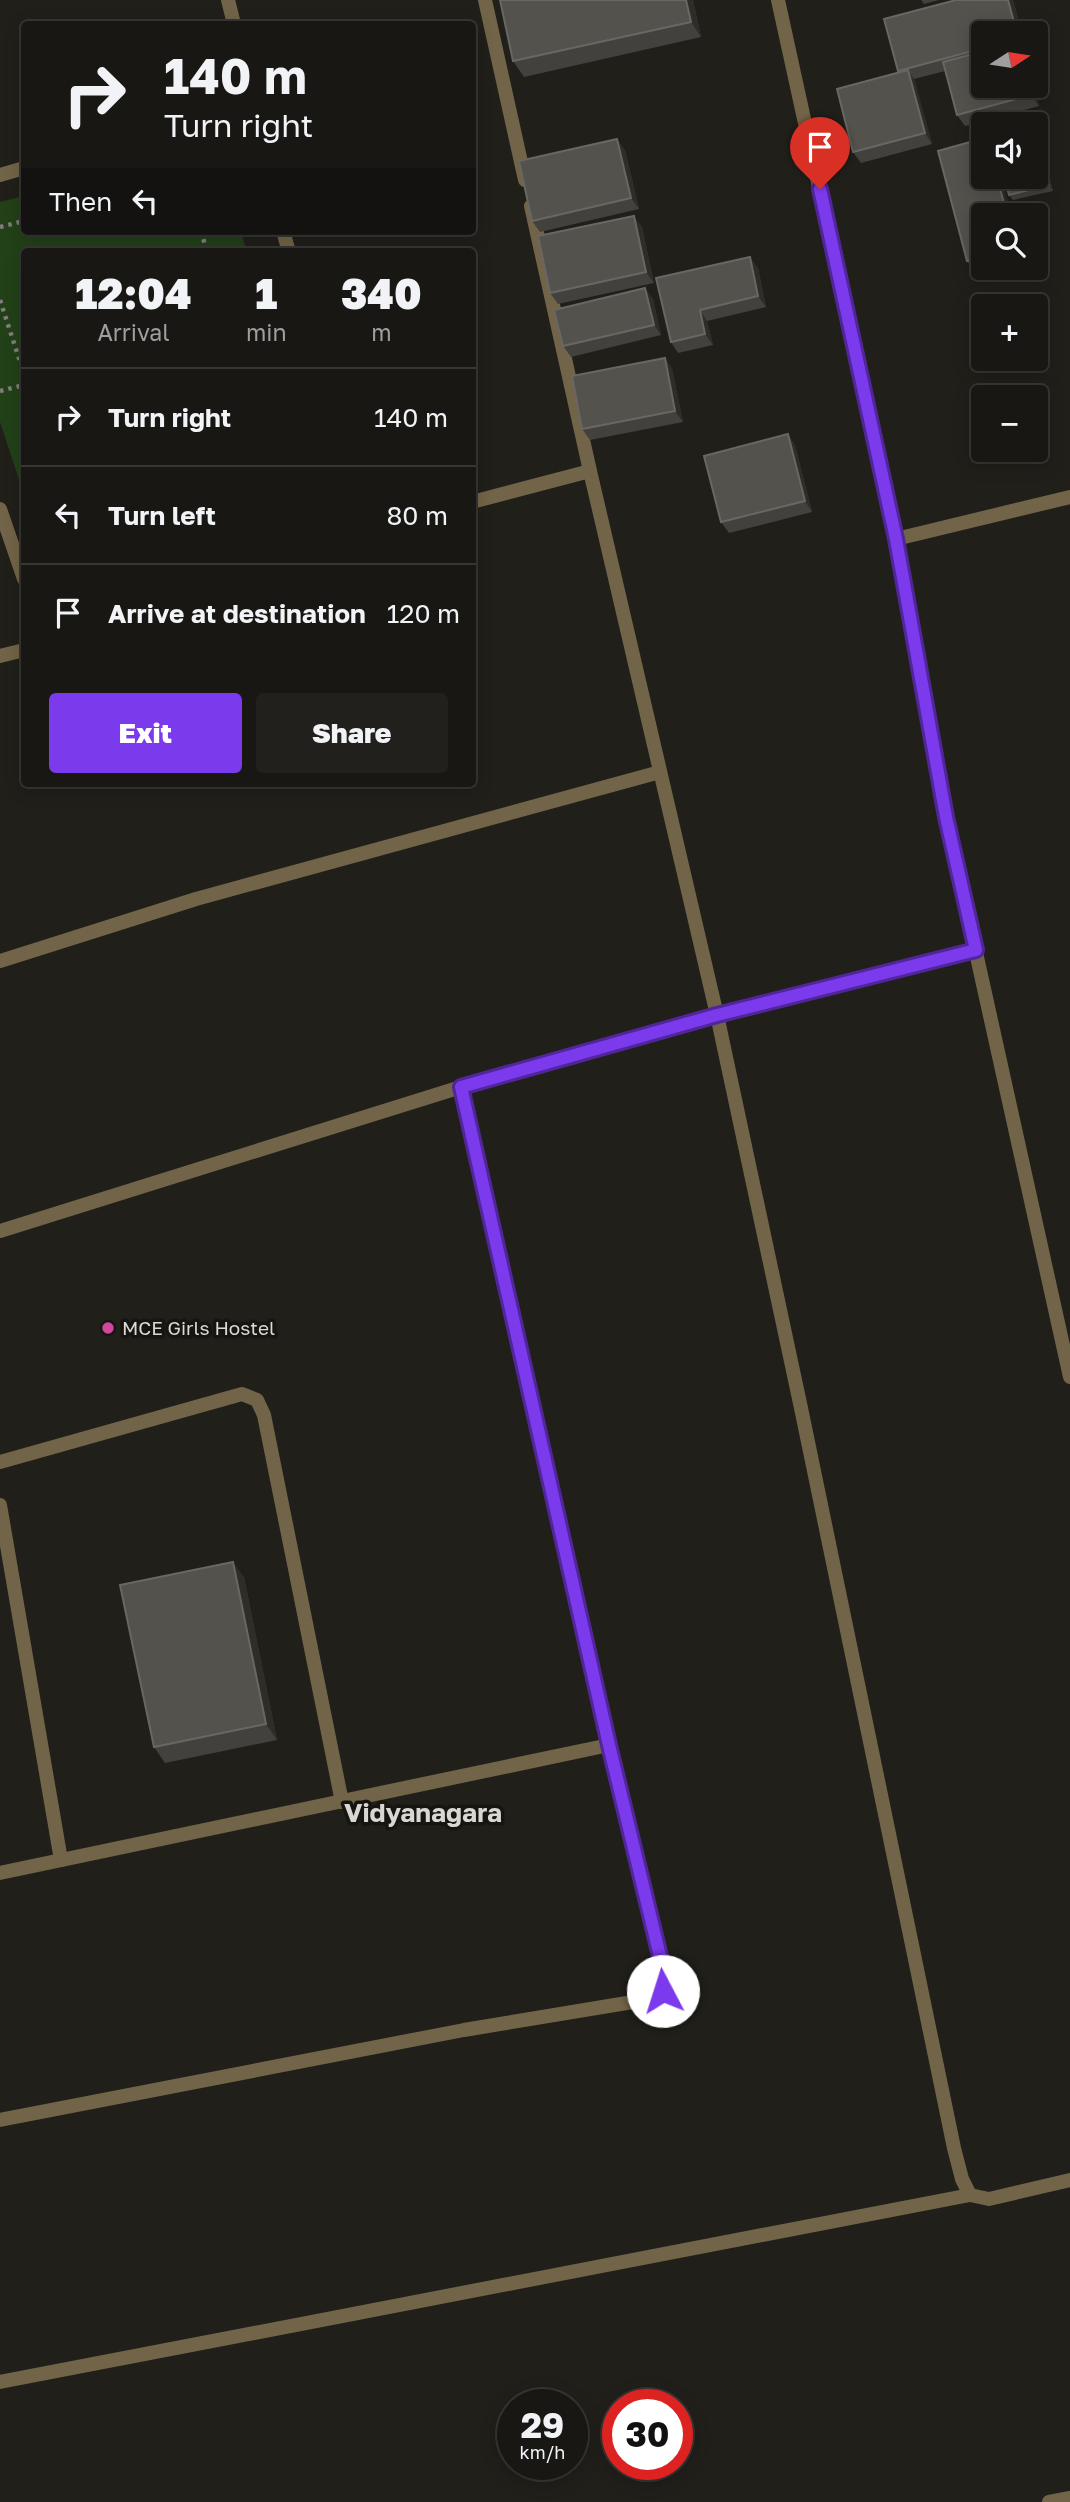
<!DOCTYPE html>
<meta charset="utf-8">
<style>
:root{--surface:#181714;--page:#21201d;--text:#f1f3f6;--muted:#9f9fa0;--line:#363634;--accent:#7c3aed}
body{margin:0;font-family:"Golos Text",sans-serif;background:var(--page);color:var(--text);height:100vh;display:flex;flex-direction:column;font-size:26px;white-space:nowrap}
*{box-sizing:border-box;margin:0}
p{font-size:23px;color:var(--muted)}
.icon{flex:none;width:38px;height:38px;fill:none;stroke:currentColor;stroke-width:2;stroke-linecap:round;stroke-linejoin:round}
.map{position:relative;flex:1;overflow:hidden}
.drawer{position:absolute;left:21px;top:248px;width:455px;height:539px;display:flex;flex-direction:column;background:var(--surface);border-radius:7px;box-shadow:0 4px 18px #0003,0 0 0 2px var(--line)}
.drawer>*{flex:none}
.guide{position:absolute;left:21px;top:21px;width:455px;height:214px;border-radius:7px;box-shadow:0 4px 18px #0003,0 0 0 2px var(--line);background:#181714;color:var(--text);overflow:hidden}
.needle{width:46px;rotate:78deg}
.tools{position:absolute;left:971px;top:21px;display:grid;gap:14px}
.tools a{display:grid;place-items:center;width:77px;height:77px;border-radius:7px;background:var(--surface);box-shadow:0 4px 18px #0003,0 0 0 2px var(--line);font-size:35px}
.speed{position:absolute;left:497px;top:2389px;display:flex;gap:14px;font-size:35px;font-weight:700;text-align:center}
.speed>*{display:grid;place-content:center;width:91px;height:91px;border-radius:50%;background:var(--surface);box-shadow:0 4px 18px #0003,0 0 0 2px var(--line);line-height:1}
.speed small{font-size:18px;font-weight:400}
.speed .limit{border:10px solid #d22;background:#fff;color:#111}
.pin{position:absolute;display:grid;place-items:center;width:60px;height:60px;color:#fff;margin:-72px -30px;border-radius:50% 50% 50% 0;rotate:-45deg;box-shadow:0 0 7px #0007}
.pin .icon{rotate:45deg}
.me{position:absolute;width:77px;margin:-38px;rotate:355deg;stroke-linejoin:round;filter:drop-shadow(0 0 5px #0008)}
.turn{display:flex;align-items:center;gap:24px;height:147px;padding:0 28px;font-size:32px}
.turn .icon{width:91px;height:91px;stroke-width:2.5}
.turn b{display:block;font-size:49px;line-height:60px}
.then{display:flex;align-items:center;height:66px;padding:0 28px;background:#0003;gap:14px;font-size:26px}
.eta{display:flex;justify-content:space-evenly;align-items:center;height:119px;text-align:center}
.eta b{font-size:42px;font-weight:800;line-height:49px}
.cta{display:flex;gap:14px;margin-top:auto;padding:14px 28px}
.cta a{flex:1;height:80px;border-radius:7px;background:var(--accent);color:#fff;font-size:28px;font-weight:800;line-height:80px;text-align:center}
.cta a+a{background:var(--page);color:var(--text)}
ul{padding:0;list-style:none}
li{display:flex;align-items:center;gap:21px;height:98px;padding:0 28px;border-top:2px solid var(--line)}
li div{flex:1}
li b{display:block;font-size:26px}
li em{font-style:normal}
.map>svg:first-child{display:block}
.green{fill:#224118}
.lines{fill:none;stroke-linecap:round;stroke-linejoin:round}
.path{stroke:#7f7e7a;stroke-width:4.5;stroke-dasharray:3.5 5;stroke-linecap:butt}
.street{stroke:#726448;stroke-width:14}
.wall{fill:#43413d}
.shaded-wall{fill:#2e2d28}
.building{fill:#54524d;stroke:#696763;stroke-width:2}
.route-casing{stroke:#51269a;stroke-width:18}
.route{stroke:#7c3aed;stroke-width:12}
.hotel-dot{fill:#d1479c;stroke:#171511;stroke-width:2.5}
.labels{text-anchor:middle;stroke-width:7;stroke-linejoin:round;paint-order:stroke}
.poi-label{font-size:19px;fill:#dbdad7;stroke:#171511;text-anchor:start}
.district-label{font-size:26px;font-weight:bold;fill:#dad7d2;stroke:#171511}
</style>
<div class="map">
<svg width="1070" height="2502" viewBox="0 0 1070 2502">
<rect width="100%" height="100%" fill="#201f1a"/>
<polygon class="green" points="24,196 24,231 241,231 247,252 24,252 24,495 0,422 0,202"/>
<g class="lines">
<g class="path">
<polyline points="0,227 24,221"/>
<polyline points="201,231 207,252"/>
<polyline points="0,300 24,374"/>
<polyline points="0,391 24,385"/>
</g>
<g class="street">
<polyline points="228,0 234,24"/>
<polyline points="485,0 525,180"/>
<polyline points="778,0 896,539 946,817 1070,1377"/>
<polyline points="0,175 24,168"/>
<polyline points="531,206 590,471"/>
<polyline points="283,231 289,252"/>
<polyline points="0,509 24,579"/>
<polyline points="896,539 1070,497"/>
<polyline points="0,656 24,650"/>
<polyline points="976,950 717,1015 801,1408 954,2148 962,2179 970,2195 989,2199 1070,2180"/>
<polyline points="0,961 196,899 660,772"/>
<polyline points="0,1231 461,1087 717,1015 590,471 472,502"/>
<polyline points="0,1462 242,1394 257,1400 264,1415 342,1802"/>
<polyline points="0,1505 61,1860"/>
<polyline points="0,1873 609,1745"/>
<polyline points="0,2120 464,2030 651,1999 663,1991 665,1977 609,1745 461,1087"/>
<polyline points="0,2382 970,2195"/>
<polyline points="1049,2502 1070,2498"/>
</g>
</g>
<g class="wall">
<polygon points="500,0 693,0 701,37 524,77 513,61"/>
<polygon points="921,0 939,0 924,4"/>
<polygon points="1013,0 1022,33 984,33 984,86 1034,86 1039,106 965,126 957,115 945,71 914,79 932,144 861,163 853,152 899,72 898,71"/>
<polygon points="1036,137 1040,143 1053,191 1013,200 1009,195"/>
<polygon points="625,150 639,209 540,232 532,221"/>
<polygon points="984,215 984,268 992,268 975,272 967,261"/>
<polygon points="642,227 654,283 558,304 550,293"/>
<polygon points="758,268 766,307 707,321 713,345 678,353 671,342 656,278"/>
<polygon points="653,299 661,335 571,357 563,346"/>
<polygon points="665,358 672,369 683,422 590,440 582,429"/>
<polygon points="795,445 812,512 729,533 721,522"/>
<polygon points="244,1577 277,1740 165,1763 154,1747"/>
</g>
<g class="shaded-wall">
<polygon points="686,0 693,0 701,37 691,22"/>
<polygon points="1008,0 1013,0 1022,33 1017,33"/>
<polygon points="908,70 915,81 932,144 925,133"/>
<polygon points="1029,86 1034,86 1039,106 1031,95"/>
<polygon points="1036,137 1040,143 1053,191 1049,185"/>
<polygon points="617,139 625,150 639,209 631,198"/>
<polygon points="997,177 1001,177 1012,215 1007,215"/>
<polygon points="634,216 642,227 654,283 646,272"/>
<polygon points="750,257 758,268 766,307 758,296"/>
<polygon points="645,288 653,299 661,335 654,325"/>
<polygon points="700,310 707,321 713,345 705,334"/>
<polygon points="665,358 672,369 683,422 675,411"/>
<polygon points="788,434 795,445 812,512 805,501"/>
<polygon points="233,1562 244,1577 277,1740 266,1724"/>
</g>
<g class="building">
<polygon points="500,0 686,0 691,22 513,61"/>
<polygon points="956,0 1008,0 1017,33 984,33 984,48 898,71 884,19"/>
<polygon points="984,51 984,86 1029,86 1031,95 957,115 943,62"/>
<polygon points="908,70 925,133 853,152 837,89"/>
<polygon points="1036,137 1049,185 1009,195 1004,177 1036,177"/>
<polygon points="984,138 984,177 997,177 1007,215 984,215 984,257 967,261 938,151"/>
<polygon points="617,139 631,198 532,221 519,161"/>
<polygon points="634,216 646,272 550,293 538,236"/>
<polygon points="750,257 758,296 700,310 705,334 671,342 656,278"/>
<polygon points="645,288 654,325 563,346 554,310"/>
<polygon points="665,358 675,411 582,429 572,376"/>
<polygon points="788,434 805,501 721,522 704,456"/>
<polygon points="233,1562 266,1724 154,1747 120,1585"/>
</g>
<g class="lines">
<defs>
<polyline id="route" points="663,1991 665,1977 609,1745 461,1087 717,1015 976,950 946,817 896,539 820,189"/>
</defs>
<use href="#route" class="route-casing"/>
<use href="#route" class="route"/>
</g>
<circle class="hotel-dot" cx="108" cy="1328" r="7"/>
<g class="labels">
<g class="poi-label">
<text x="122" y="1335">MCE Girls Hostel</text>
</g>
<g class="district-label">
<text x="423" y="1822">Vidyanagara</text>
</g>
</g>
</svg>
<div class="tools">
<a><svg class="needle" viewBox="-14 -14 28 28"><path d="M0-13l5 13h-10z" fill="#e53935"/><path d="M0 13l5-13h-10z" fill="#9f9fa0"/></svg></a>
<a><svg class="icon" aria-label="sound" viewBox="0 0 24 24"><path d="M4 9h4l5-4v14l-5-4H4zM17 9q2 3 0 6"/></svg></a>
<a><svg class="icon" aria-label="search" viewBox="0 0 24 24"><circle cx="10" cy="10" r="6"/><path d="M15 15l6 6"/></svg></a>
<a>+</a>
<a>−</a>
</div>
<div class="speed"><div>29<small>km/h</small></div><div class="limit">30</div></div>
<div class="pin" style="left:820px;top:189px;background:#d93025"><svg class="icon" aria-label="arrive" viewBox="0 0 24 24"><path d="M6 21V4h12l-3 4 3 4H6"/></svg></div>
<svg class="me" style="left:663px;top:1991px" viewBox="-20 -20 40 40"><circle r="19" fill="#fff"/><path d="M0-13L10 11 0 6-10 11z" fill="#7c3aed"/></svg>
<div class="guide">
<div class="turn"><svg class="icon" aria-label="right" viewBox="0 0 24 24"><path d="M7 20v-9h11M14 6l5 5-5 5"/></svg><div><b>140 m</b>Turn right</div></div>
<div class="then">Then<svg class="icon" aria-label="left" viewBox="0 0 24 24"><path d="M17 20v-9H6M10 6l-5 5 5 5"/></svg></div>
</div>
<section class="drawer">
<div class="eta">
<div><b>12:04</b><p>Arrival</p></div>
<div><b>1</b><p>min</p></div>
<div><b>340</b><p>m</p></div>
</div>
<ul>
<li><svg class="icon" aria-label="right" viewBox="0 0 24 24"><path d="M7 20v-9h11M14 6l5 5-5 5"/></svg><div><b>Turn right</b></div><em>140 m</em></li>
<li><svg class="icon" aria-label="left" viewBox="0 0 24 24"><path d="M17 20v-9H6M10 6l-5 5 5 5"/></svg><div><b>Turn left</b></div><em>80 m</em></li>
<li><svg class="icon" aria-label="arrive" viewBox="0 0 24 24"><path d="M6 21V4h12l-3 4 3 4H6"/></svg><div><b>Arrive at destination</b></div><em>120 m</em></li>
</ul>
<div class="cta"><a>Exit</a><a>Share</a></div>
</section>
</div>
